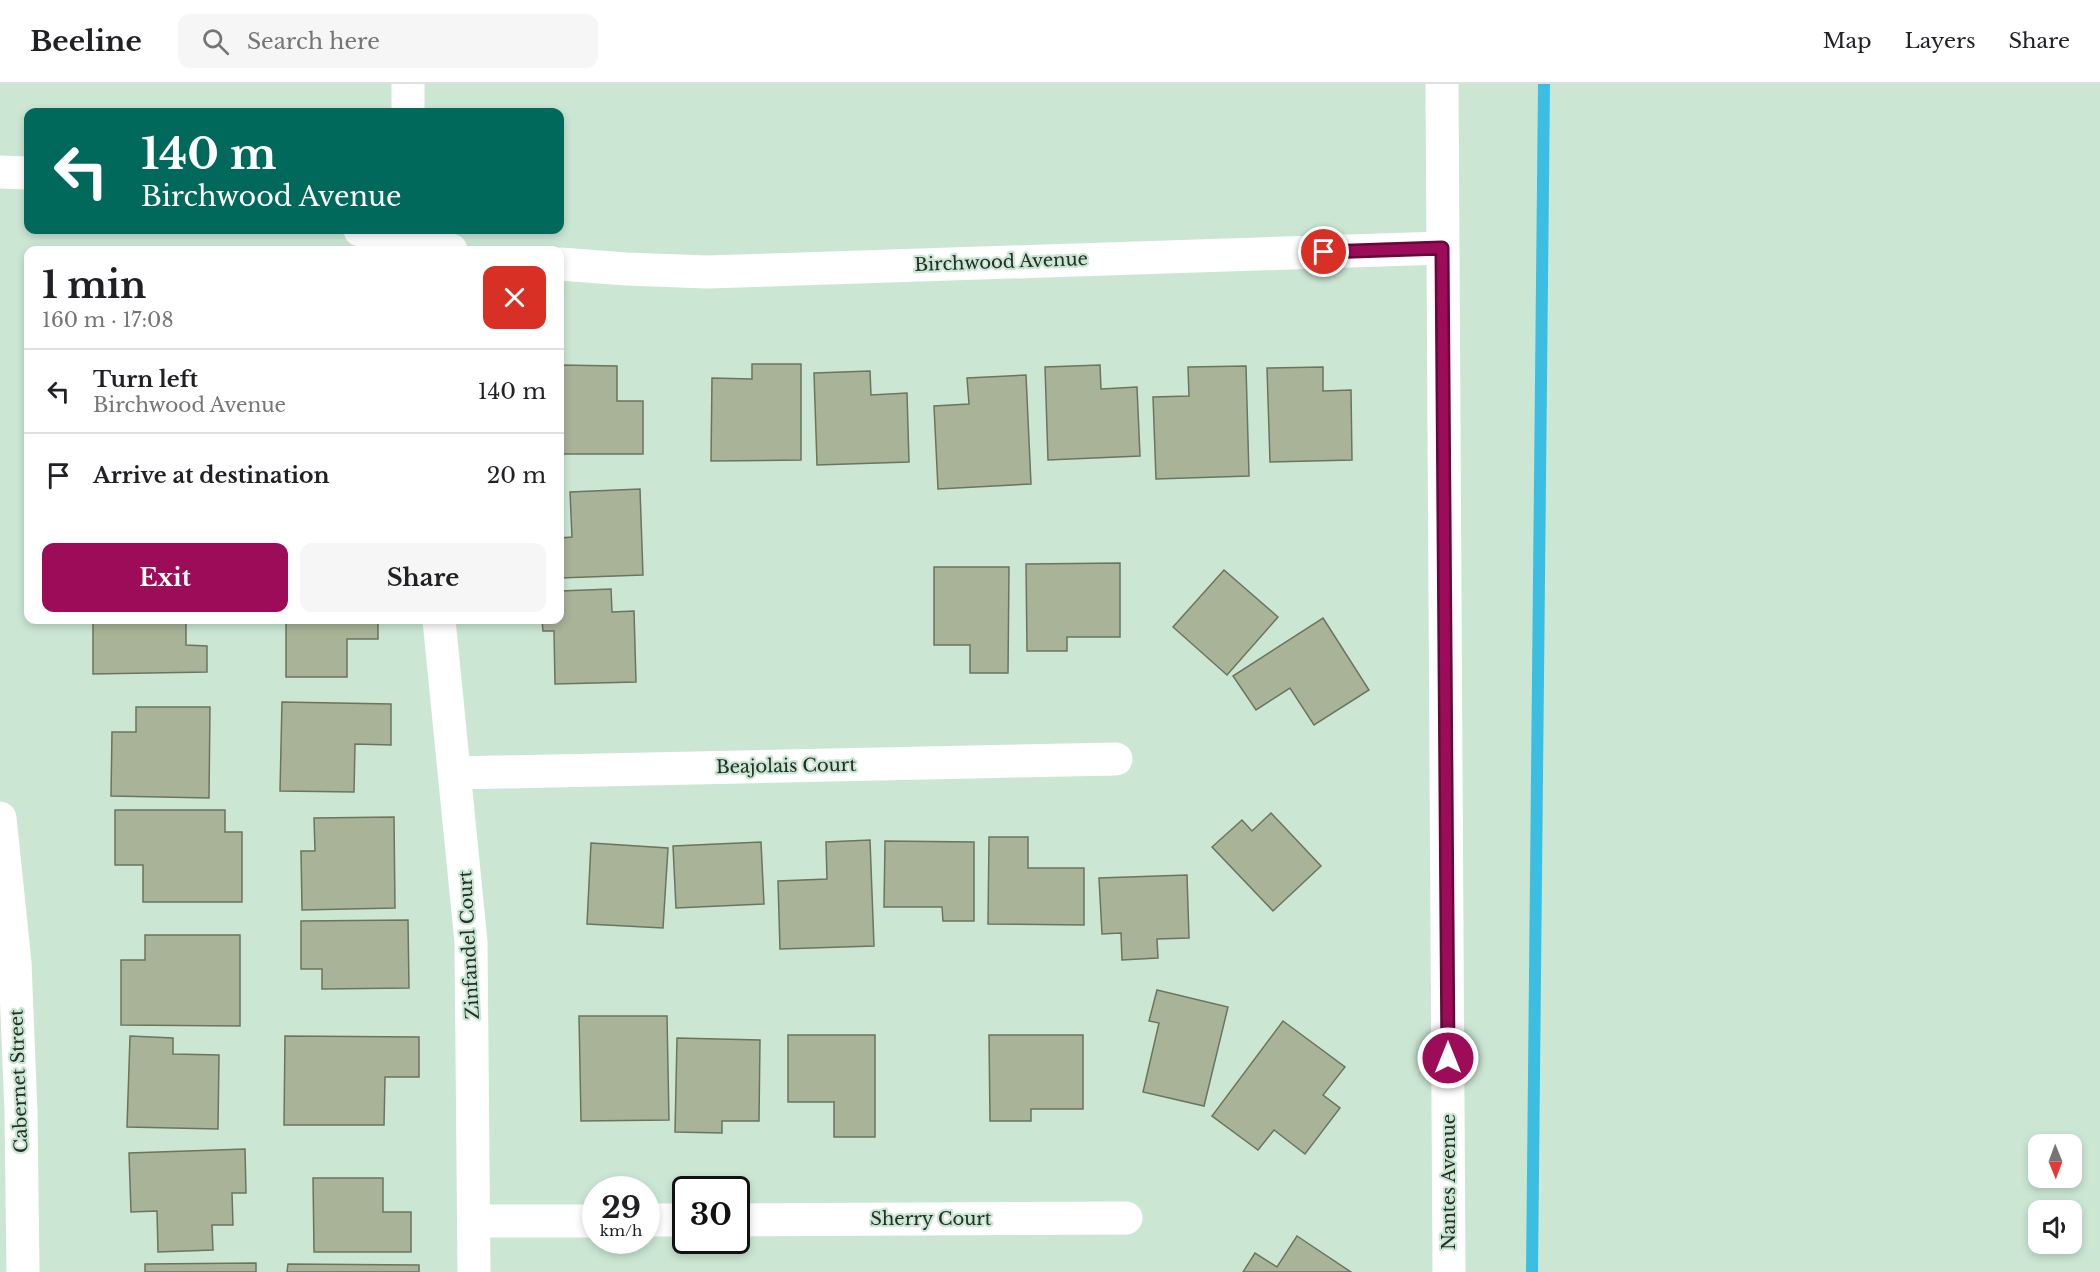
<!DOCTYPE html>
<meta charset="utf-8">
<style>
:root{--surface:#fff;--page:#f6f6f6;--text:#202124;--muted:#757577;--line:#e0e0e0;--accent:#9d0c59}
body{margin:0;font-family:"Libre Baskerville",serif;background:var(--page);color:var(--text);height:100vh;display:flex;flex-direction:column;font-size:22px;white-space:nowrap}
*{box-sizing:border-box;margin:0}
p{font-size:20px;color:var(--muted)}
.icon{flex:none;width:33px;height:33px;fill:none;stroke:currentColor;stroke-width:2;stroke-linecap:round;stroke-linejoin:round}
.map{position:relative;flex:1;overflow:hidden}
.details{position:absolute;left:24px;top:162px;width:540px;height:378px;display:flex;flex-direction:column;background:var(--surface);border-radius:12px;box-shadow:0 3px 9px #0003}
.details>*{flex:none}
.banner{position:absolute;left:24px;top:24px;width:540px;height:126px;border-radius:12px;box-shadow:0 3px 9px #0003;background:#00695c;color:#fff;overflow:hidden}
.needle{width:39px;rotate:179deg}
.controls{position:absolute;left:2028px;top:1050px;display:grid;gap:12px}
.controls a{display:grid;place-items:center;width:54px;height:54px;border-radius:12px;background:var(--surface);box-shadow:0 3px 9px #0003;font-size:30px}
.speed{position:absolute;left:582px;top:1092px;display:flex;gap:12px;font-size:30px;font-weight:700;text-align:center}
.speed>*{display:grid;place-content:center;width:78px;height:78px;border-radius:50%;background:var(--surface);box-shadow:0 3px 9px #0003;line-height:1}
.speed small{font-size:15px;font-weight:400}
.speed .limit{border:3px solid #111;border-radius:9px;background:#fff;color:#111}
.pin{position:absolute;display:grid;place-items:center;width:51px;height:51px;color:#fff;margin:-26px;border:3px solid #fff;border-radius:50%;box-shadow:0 2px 6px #0007}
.me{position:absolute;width:66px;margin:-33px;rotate:0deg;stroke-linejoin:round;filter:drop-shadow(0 0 4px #0008)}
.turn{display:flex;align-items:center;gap:21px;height:126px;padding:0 18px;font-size:27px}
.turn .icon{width:78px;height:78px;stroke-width:2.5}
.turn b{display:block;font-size:42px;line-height:51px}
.round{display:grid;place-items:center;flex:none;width:63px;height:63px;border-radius:12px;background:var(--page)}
.summary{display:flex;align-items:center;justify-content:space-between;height:102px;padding:0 18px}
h1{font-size:36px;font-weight:800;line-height:45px}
.action{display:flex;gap:12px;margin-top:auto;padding:12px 18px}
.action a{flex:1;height:69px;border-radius:12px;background:var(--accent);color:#fff;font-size:24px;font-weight:800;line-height:69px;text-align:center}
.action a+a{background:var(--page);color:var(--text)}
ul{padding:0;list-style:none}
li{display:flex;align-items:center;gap:18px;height:84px;padding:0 18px;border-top:2px solid var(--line)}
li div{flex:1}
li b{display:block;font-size:22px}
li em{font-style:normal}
header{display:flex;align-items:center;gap:36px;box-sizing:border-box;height:84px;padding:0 30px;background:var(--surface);border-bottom:2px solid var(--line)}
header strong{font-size:28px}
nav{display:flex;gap:33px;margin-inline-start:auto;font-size:21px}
.search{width:420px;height:54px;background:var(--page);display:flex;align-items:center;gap:15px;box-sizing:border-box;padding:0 21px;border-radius:12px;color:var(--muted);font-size:22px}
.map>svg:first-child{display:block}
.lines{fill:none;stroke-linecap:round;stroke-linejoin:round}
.stream{stroke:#3bbee1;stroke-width:12}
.building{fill:#a9b398;stroke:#6b755c;stroke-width:1.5}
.street{stroke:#fff;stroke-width:33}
.route-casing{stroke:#66083a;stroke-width:15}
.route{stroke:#9d0c59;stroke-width:10}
.labels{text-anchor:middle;stroke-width:4.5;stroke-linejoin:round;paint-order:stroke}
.street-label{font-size:18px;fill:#232e27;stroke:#cbe7d4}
</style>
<header>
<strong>Beeline</strong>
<div class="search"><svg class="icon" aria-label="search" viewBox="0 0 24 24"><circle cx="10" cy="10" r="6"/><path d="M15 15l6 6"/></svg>Search here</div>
<nav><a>Map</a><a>Layers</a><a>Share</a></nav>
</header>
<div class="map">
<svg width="2100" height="1188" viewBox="0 0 2100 1188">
<rect width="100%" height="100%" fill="#cbe7d4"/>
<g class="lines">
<polyline class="stream" points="1532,1188 1544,0"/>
</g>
<g class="building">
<polygon points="752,280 801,280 801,376 711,377 712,294 752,295"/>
<polygon points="560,281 617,282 617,317 643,317 643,370 560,370"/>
<polygon points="1100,281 1101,305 1137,303 1140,372 1048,376 1045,283"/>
<polygon points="1246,282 1249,392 1156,395 1153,313 1189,312 1188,283"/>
<polygon points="1323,283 1323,307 1351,306 1352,376 1270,378 1267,284"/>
<polygon points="870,287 871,311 907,309 909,378 817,381 814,289"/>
<polygon points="1026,291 1031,400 938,405 934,322 969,320 967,294"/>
<polygon points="640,405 643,491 560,494 560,454 572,453 570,408"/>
<polygon points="1120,479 1120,553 1067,553 1067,567 1027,567 1026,480"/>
<polygon points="934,483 1009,483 1008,589 970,589 970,561 934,561"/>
<polygon points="1224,486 1278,533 1227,591 1173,543"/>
<polygon points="611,505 612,528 634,527 636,598 555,600 554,547 543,547 542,536 560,536 560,507"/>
<polygon points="1323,534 1369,606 1314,641 1290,604 1256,626 1233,592"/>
<polygon points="93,536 186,536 186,561 207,562 207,588 93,590"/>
<polygon points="286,536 378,536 378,555 347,555 347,593 286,593"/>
<polygon points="282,618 391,620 391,661 355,660 354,708 280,707"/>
<polygon points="136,623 210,623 209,714 111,712 112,648 136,648"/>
<polygon points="115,726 225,726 225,748 242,748 242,818 143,818 143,781 115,781"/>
<polygon points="1271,729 1321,782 1273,827 1212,763 1242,736 1252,747"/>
<polygon points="394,733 395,824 302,826 301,767 315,767 314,734"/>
<polygon points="989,753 1028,753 1028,784 1084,784 1084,841 988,840"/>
<polygon points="870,756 874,862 780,865 778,797 827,795 826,758"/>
<polygon points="885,757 974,758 974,837 943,837 942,823 884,823"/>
<polygon points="761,758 764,820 676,824 673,762"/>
<polygon points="591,759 668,764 663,844 587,840"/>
<polygon points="1187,791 1189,854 1157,855 1158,874 1122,876 1121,849 1102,850 1099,794"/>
<polygon points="408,836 409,904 322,905 322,885 301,885 301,837"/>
<polygon points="145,851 240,851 240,942 121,941 121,876 145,876"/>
<polygon points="1157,906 1228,923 1204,1022 1143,1008 1159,939 1149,937"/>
<polygon points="579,932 667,932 669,1036 581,1037"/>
<polygon points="1283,937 1345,983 1323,1011 1340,1024 1305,1070 1274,1046 1258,1066 1212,1032"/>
<polygon points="788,951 875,951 875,1053 834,1053 834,1018 788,1018"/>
<polygon points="989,951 1083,951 1083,1025 1031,1025 1031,1037 990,1037"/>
<polygon points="130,952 173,954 173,970 219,971 218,1045 127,1043"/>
<polygon points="285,952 419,953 419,993 385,993 384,1041 284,1041"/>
<polygon points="677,954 760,956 759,1037 722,1037 722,1049 675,1048"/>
<polygon points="245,1065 246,1109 232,1109 233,1141 212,1141 213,1166 158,1168 157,1127 131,1128 129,1069"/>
<polygon points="313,1094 383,1094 383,1128 411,1128 411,1168 314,1168"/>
<polygon points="1297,1152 1351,1188 1243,1188 1255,1169 1277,1183"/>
<polygon points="256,1179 256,1188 145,1188 145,1180"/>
<polygon points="288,1180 419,1181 419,1188 287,1188"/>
</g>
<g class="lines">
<g class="street">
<polyline points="408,0 408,28"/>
<polyline points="1442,0 1449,1188"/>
<polyline points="0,88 28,89"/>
<polyline points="360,146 411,162 451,166"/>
<polyline points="560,180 626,185 707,188 1442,164"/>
<polyline points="439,536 471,858 474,1188"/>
<polyline points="456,689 1116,675"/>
<polyline points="0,734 15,879 21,1028 23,1188"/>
<polyline points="646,1136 686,1136"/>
<polyline points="736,1136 1126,1134"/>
<polyline points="474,1137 596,1137"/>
</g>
</g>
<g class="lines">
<defs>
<polyline id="route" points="1324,168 1442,164 1448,974"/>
</defs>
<use href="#route" class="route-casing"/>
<use href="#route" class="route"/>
</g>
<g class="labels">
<g class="street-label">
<text transform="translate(1001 178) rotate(-2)" y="6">Birchwood Avenue</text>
<text transform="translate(786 682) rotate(-1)" y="6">Beajolais Court</text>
<text transform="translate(469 861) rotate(-93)" y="6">Zinfandel Court</text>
<text transform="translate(19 997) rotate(-92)" y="6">Cabernet Street</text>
<text transform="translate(1449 1098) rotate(-90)" y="6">Nantes Avenue</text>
<text x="931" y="1141">Sherry Court</text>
</g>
</g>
</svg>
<div class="controls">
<a><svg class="needle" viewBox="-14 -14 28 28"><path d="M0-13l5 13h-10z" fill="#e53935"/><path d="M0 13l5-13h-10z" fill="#757577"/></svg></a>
<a><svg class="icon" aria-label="sound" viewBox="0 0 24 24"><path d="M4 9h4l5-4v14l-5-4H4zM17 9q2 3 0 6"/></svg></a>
</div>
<div class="speed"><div>29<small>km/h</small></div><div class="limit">30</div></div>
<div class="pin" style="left:1324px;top:168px;background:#d93025"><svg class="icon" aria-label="arrive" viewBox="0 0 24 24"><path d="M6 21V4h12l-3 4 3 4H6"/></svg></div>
<svg class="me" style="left:1448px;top:974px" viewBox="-20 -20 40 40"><circle r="17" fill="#9d0c59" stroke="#fff" stroke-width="3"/><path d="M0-11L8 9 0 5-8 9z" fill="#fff"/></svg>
<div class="banner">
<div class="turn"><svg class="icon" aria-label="left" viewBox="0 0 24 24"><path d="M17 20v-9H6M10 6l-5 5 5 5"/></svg><div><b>140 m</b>Birchwood Avenue</div></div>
</div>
<section class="details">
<div class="summary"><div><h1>1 min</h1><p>160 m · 17:08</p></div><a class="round" style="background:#d93025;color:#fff"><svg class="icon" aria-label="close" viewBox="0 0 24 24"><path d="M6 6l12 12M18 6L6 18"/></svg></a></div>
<ul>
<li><svg class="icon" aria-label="left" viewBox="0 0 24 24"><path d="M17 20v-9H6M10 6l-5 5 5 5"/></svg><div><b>Turn left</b><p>Birchwood Avenue</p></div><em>140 m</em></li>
<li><svg class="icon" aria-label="arrive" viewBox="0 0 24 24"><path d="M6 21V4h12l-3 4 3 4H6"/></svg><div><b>Arrive at destination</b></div><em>20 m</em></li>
</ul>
<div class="action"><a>Exit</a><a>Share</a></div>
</section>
</div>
